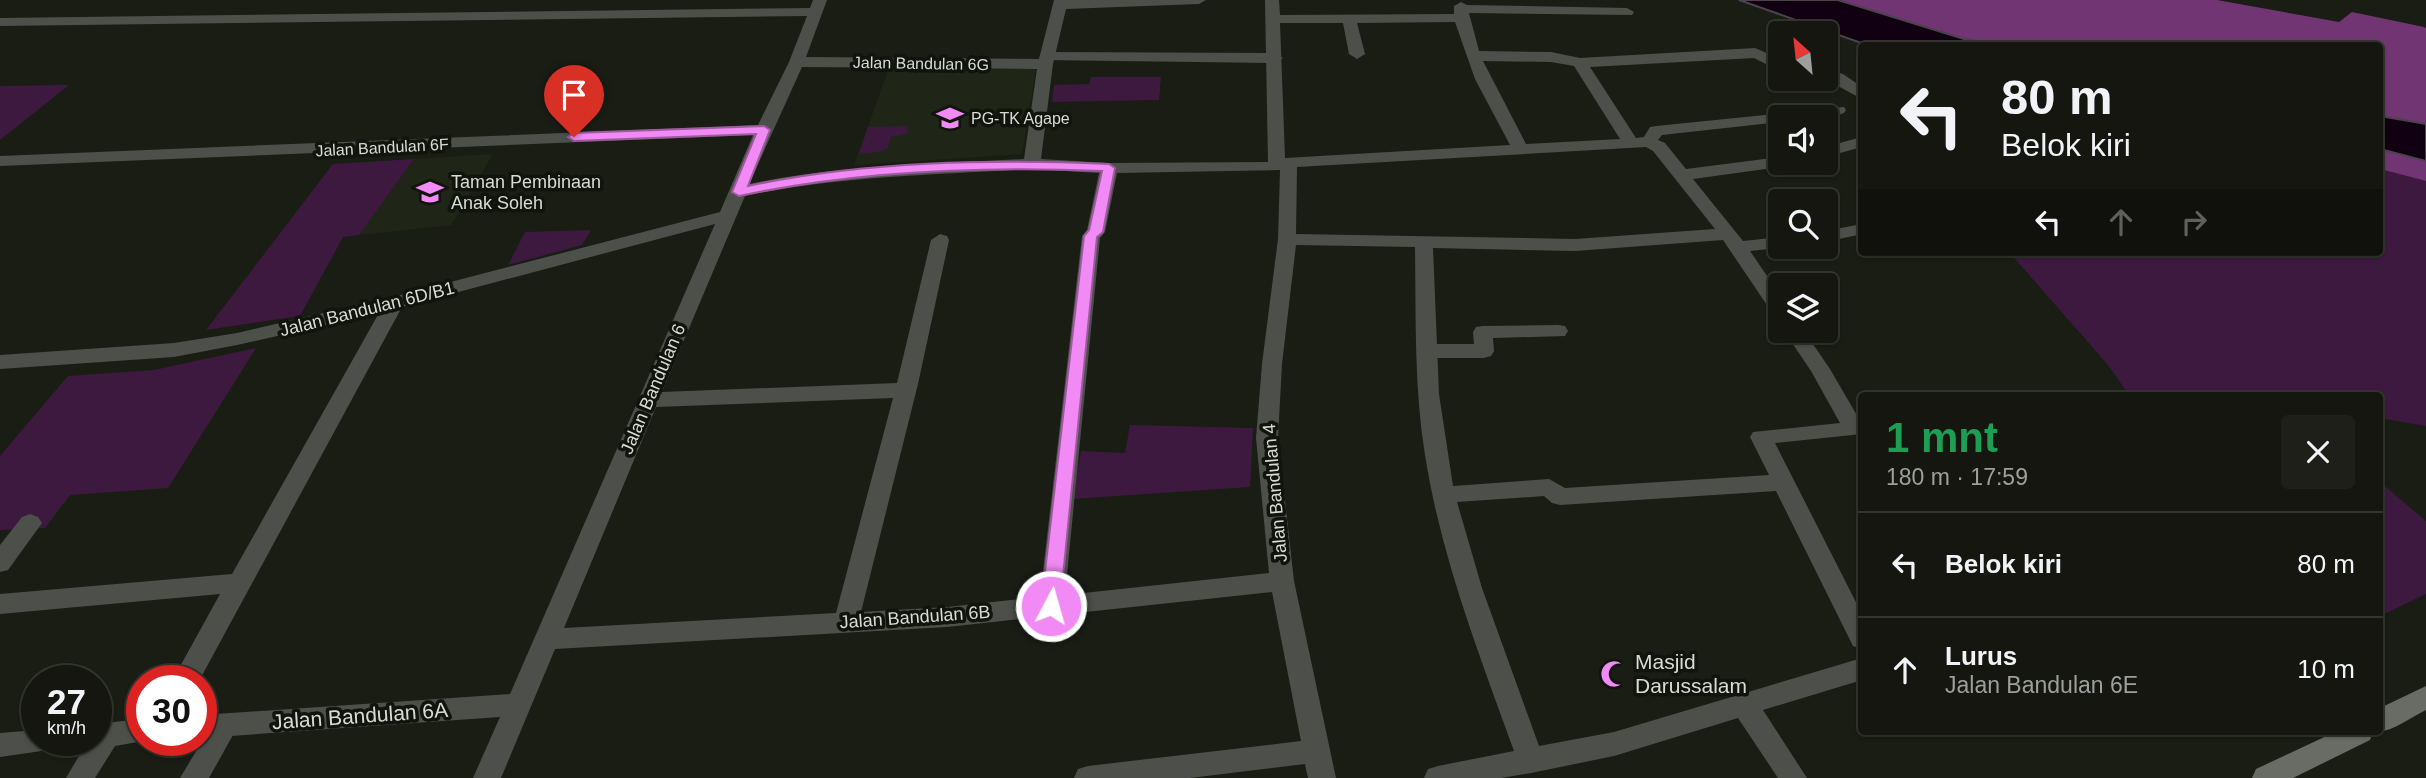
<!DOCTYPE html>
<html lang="id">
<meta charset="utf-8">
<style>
:root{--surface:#14160f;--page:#1d1f18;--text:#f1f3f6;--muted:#9d9f9e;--line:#33352f}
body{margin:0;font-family:Arial,sans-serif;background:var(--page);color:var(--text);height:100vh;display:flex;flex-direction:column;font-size:26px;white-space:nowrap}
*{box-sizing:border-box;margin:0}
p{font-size:23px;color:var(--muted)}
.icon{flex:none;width:38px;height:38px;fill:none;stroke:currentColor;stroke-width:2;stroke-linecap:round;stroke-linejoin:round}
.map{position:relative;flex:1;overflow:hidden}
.side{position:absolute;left:1858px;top:392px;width:525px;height:343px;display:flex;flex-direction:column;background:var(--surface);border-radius:7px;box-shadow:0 2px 5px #0004,0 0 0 2px var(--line)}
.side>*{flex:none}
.banner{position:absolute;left:1858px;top:42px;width:525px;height:214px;border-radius:7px;box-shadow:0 2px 5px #0004,0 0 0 2px var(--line);background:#14160f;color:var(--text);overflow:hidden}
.needle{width:46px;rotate:333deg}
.fabs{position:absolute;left:1768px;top:21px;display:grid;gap:14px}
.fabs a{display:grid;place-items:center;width:70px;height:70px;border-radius:7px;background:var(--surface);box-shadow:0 2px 5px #0004,0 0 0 2px var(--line);font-size:35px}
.speed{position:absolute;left:21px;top:665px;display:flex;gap:14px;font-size:35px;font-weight:700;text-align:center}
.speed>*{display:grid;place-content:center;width:91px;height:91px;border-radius:50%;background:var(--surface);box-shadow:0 2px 5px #0004,0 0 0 2px var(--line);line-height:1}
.speed small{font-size:18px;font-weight:400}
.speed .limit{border:10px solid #d22;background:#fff;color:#111}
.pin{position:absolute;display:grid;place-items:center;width:60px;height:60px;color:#fff;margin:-72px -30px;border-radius:50% 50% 50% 0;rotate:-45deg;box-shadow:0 0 7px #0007}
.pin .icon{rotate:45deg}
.me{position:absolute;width:77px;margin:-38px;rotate:6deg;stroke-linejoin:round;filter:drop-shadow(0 0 5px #0008)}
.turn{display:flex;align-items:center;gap:24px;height:147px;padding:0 28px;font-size:32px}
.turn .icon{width:91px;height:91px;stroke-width:2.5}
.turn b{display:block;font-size:49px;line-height:60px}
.lanes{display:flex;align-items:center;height:66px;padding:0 28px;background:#0003;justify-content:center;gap:35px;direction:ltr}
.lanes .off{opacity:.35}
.round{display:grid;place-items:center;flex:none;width:74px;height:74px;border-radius:7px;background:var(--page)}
.summary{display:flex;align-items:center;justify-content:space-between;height:119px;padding:0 28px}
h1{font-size:42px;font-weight:800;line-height:52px;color:#1e9e55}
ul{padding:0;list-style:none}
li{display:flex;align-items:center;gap:21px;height:105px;padding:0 28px;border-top:2px solid var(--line)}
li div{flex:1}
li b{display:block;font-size:26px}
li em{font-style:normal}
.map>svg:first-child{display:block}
.built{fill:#202617}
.green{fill:#3d193f}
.forest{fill:#703572}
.water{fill:#100011;stroke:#4c424c;stroke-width:2}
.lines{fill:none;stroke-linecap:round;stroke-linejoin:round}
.lane{fill:#4d4f4b;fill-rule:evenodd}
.street{fill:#4d4f4b;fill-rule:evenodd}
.secondary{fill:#696c65;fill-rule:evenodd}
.route{fill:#f18af4;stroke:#9d5a9f;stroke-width:2}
.labels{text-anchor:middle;stroke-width:7;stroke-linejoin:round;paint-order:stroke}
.far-street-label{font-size:16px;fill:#d8dbd4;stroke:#11140c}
.far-poi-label{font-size:16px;fill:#d8dbd4;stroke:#11140c;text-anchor:start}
.poi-label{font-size:18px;fill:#d8dbd4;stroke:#11140c;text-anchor:start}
.street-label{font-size:18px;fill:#d8dbd4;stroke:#11140c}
.near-poi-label{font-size:21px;fill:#d8dbd4;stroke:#11140c;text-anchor:start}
.near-street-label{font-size:21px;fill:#d8dbd4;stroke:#11140c}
</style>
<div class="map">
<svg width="2426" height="778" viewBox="0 0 2426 778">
<rect width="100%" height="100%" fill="#1a1d14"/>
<g class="built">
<polygon points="889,68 1036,69 1022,154 854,165"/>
<polygon points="493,154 451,225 359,235 414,159"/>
</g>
<g class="green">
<polygon points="1091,77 1161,77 1159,100 1052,102 1054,85 1089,84"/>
<polygon points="69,85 0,140 0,86"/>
<polygon points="908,126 907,134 891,137 888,148 878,152 859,154 868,127"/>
<polygon points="414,159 359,235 343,237 300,316 206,330 333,164"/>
<polygon points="2380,169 2426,181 2426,426 2380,418 2380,396 2129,395 2108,365 2009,252 2380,252"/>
<polygon points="591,230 582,245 508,265 525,232"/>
<polygon points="256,348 168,488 70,495 45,528 0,530 0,456 68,376 154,370"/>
<polygon points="1130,425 1253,428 1250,487 1072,499 1081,451 1125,453"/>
<polygon points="2380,482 2426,521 2426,594 2380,616"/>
</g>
<g class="forest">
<polygon points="1838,0 2217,0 2339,22 2352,12 2424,27 2426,28 2426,124 2380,116 2380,46 2001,45 1964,39"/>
<polygon points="2380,149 2426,161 2426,181 2380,169"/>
</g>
<g class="water">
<polygon points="1739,0 1838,0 1964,39 2001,45 1867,45"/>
<polygon points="2380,116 2426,124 2426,161 2380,149"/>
</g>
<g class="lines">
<g class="lane">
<polygon points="1047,52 1275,53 1283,58 1275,63 1042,60 1039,57"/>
<polygon points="1558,325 1565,326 1568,331 1565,336 1493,338 1494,351 1491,356 1484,358 1427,358 1420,356 1417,351 1420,346 1427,344 1474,344 1473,332 1476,327 1483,326"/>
<polygon points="225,715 234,718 238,726 209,778 180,778 216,718"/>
</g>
<g class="street">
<path d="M813,0H827L806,57L1039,59L1054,0H1206L1199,4L1066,9L1053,64L1041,159L1109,163L1268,162L1265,0H1279L1280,15L1454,14V6L1461,2L1467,5L1627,8L1634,12L1632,15L1469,13L1479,51L1551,52L1580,58L1755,48L1780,59V71L1754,58L1590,67L1636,138L1644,137L1650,127L1656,126L1844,107L1846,110L1844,113L1838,115L1780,117V122L1662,135L1658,140L1665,143L1686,169L1780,157V163H1788L1780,167L1693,179L1743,241L1780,237V247H1787L1750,251L1780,295V316L1773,314L1723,240L1575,251L1433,248L1439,394L1453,486L1549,479L1565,488L1769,475L1750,437L1753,432L1840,423L1811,371L1784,331H1804L1830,369L1862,424V434L1775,443L1862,614V649L1853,646L1776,491L1560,505L1552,503L1544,496L1457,502L1482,588L1539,746L1614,732L1862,658V680L1763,710L1807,778H1778L1738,718L1614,756L1531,773L1501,778H1424L1428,769L1438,766L1514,751C1479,654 1441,557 1425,455C1414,387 1416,316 1415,247L1296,245L1282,364L1278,438L1294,581L1336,778H1308L1305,764L1190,778H1074L1078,769L1088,766L1301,741L1272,592L947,627L555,649L501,778H473L500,717L201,738V715L510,694L715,224L402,307L199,681H172L220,594L0,614V594L232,574L379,313L237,345L174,357L0,369V355L174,343L237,333L393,297L720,212L753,135L0,166V156L758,125L789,62L807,16L0,26V18L810,8ZM1455,22L1475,79L1510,145L1285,158L1280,23H1343L1349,54L1357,59L1365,54L1357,23ZM1483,61L1551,62L1574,66L1620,139L1526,144ZM802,67L1037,69L1024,159C933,164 839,165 749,184ZM1646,147L1653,151L1715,229L1575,239L1296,234L1297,167ZM1032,169L1099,173L1087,230L1082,236L1040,597L947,607L861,612L918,384L949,240L947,236L940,234L931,240L897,383L662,392L745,196C838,176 936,175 1032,169ZM1280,170L1278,239L1262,364L1256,438L1269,573L1065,595L1100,238L1105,232L1117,173ZM893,398L836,613L564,628L656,407Z"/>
<polygon points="1825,69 1843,74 1862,87 1862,99 1825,79"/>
<polygon points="1792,79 1813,79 1805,84 1794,82"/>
<polygon points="1862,137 1862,147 1825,157 1825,147"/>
<polygon points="1862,224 1862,234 1825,242 1825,231"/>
<polygon points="30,514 38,517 42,523 8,570 0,572 0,545 22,517"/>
<polygon points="142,719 142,740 149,740 115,746 95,778 66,778 86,744 85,740 96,740 96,724"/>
<polygon points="37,730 37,740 65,740 62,748 0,757 0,733"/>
</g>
<g class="secondary">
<path d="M2426,686V710C2411,717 2394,731 2377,732H2380V708Z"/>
<polygon points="2335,732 2373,732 2370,740 2293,778 2252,778 2256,769"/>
</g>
</g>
<path class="route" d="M764,126L770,130L748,186C865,161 990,159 1109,164L1115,168L1103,232L1097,237L1060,606L1058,612L1051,614L1044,612L1041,606L1084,236L1089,230L1102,171C982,166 856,171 739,196L732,192L756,134L574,141L568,137L574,133Z"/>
<defs>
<symbol id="school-bare" viewBox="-9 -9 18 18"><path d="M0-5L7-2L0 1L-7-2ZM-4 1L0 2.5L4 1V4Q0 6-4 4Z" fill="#f18af4" stroke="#11140c" stroke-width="2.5" paint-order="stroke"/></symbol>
<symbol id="mosque-bare" viewBox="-9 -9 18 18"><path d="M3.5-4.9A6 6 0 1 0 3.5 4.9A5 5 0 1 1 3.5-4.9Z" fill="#f18af4" stroke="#11140c" stroke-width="2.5" paint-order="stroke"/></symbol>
</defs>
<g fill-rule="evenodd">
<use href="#school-bare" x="931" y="99" width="38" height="38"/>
<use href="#school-bare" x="411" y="173" width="38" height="38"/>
<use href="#mosque-bare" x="1595" y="655" width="38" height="38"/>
</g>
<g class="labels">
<g class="far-street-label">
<text transform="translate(921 63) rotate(1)" y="6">Jalan Bandulan 6G</text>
<text transform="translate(382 147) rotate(-3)" y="6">Jalan Bandulan 6F</text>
</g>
<g class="far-poi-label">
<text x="971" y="124">PG-TK Agape</text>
</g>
<g class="poi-label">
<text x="451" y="188">Taman Pembinaan<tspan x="451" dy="21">Anak Soleh</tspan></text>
</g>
<g class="street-label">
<text transform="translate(367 309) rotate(-14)" y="6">Jalan Bandulan 6D/B1</text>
<text transform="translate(653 389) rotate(-67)" y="6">Jalan Bandulan 6</text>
<text transform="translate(1275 493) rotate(-95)" y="6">Jalan Bandulan 4</text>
<text transform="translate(915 617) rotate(-4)" y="6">Jalan Bandulan 6B</text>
</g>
<g class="near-poi-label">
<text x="1635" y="669">Masjid<tspan x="1635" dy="24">Darussalam</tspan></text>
</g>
<g class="near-street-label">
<text transform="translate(360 716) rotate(-4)" y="7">Jalan Bandulan 6A</text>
</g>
</g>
</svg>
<div class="fabs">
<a><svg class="needle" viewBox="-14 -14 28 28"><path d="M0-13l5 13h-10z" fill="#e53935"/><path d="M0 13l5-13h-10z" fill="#9d9f9e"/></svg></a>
<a><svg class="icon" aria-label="sound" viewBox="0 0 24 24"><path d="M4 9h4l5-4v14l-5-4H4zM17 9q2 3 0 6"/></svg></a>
<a><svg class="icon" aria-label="search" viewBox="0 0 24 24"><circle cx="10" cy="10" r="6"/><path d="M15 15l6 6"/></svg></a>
<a><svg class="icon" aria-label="layers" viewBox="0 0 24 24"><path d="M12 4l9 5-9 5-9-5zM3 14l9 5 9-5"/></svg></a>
</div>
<div class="speed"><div>27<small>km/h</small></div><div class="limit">30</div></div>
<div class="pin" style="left:574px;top:137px;background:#d93025"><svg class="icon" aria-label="arrive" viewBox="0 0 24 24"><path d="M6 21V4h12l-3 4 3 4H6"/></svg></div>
<svg class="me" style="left:1051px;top:606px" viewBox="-20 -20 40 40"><circle r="17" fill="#f18af4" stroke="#fff" stroke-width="3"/><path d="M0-11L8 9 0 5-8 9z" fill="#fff"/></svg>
<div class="banner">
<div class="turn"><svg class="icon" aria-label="left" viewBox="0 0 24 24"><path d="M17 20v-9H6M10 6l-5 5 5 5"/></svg><div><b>80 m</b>Belok kiri</div></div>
<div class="lanes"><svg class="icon" aria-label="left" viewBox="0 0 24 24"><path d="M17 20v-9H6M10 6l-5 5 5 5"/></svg><svg class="icon off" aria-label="ahead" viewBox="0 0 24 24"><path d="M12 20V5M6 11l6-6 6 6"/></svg><svg class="icon off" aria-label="right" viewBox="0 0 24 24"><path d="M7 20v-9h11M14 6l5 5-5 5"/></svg></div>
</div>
<section class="side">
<div class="summary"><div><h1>1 mnt</h1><p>180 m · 17:59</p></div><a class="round"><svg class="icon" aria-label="close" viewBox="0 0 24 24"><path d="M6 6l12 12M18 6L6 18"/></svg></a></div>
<ul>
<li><svg class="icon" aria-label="left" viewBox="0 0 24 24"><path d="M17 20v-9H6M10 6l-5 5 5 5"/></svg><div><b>Belok kiri</b></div><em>80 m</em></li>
<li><svg class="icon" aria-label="ahead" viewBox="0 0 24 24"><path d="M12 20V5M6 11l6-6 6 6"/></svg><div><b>Lurus</b><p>Jalan Bandulan 6E</p></div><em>10 m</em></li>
</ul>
</section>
</div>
